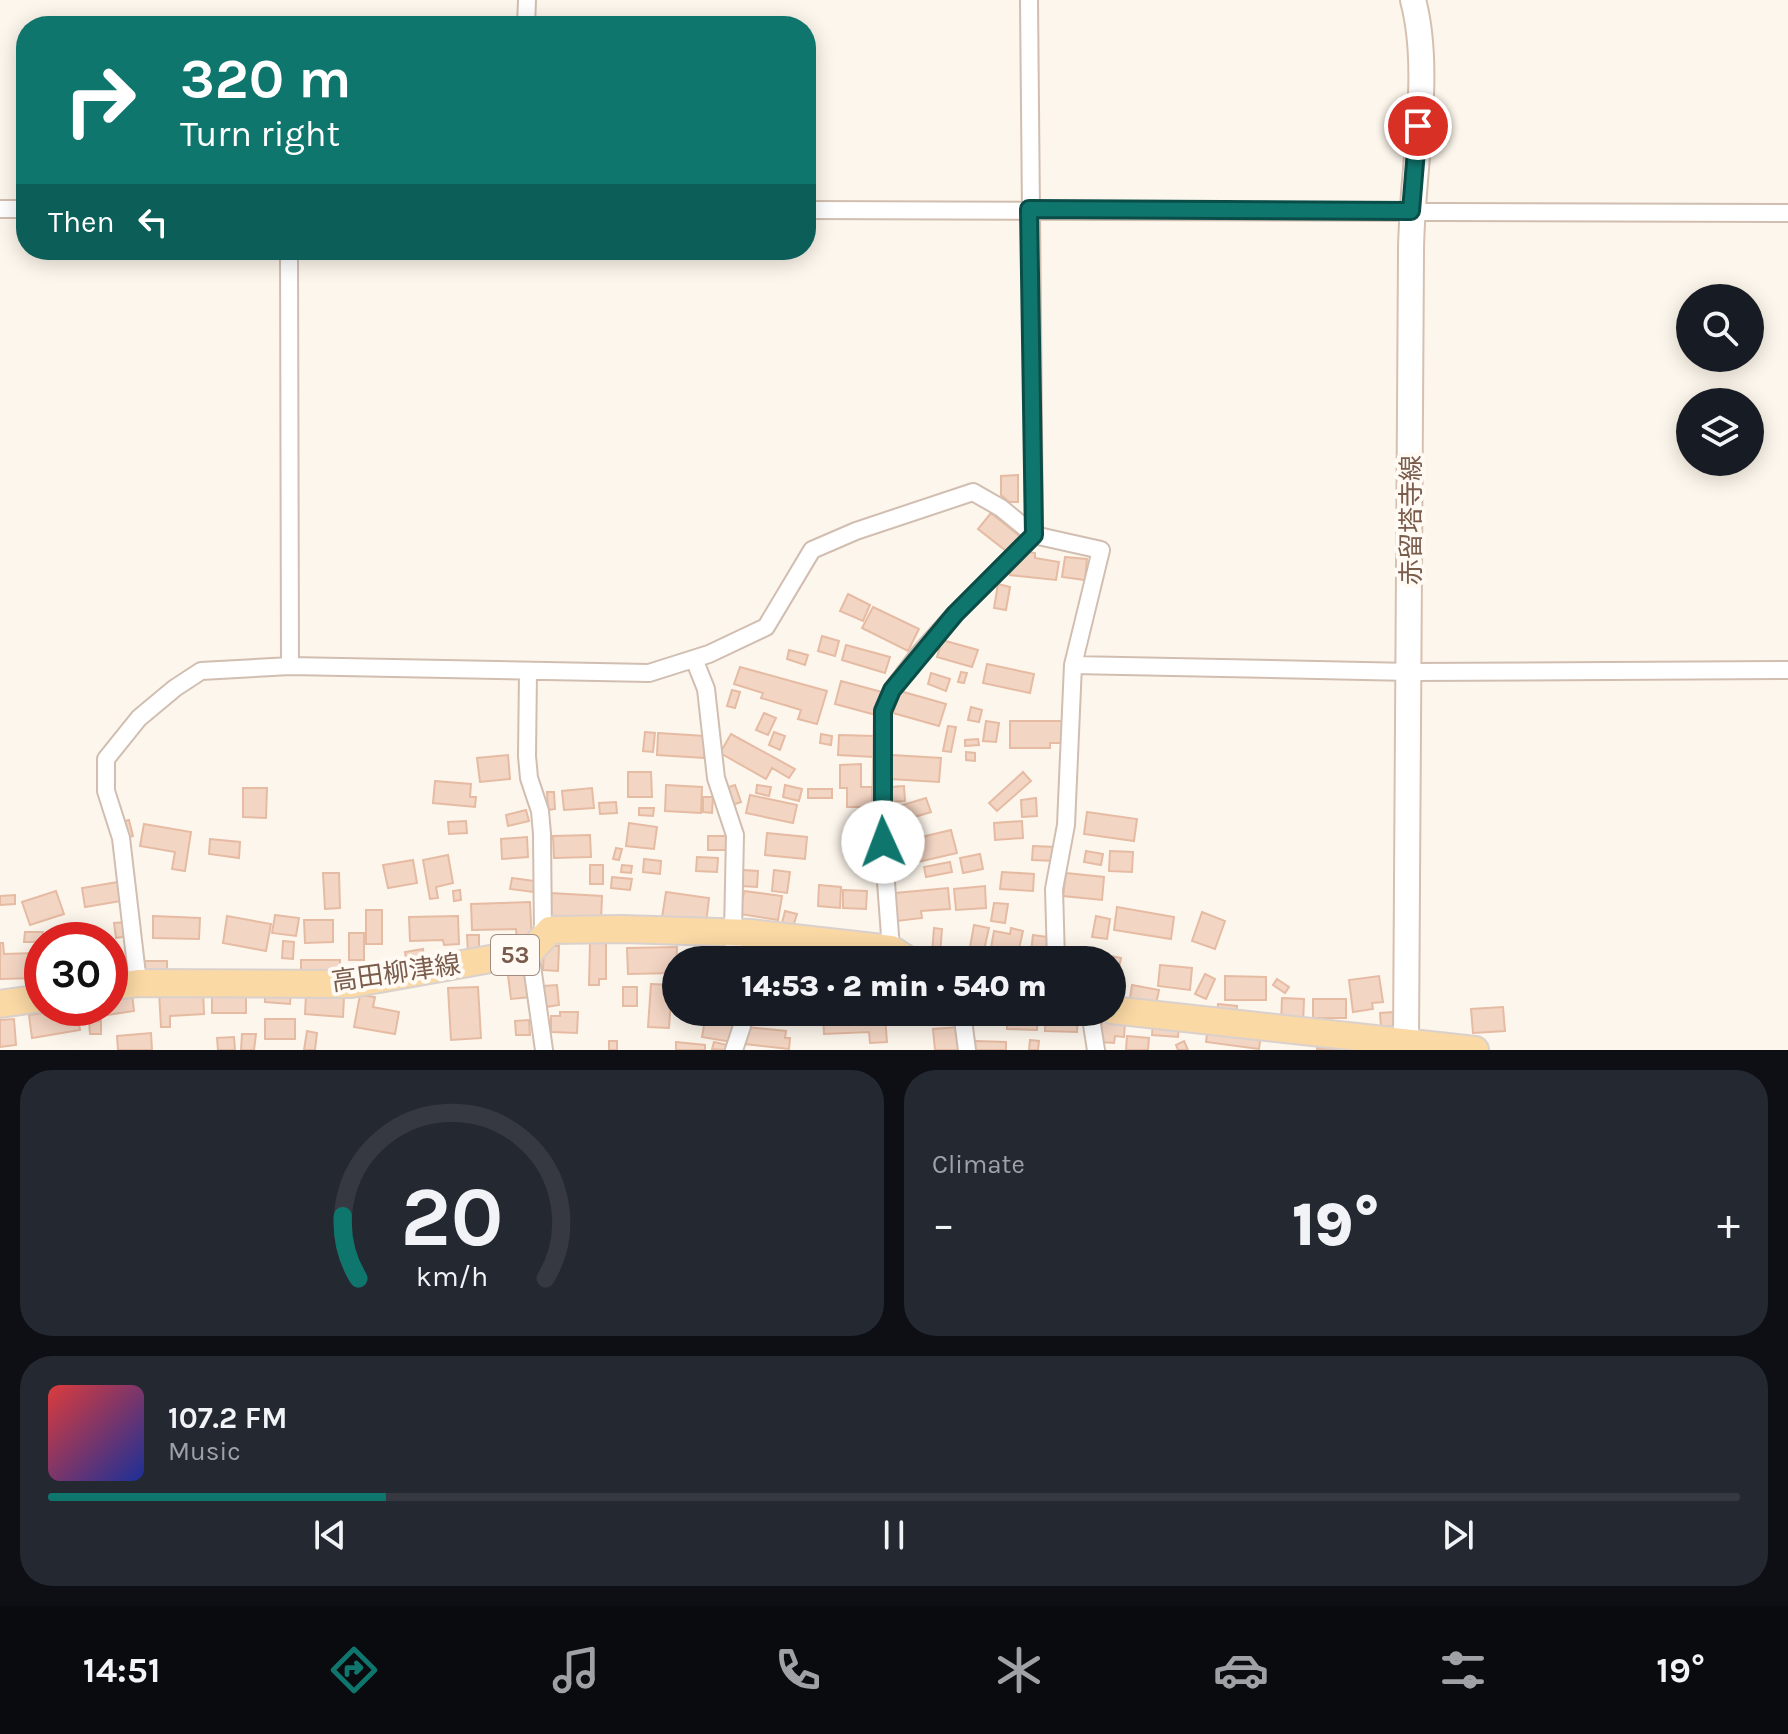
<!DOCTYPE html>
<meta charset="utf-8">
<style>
:root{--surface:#171b24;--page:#242831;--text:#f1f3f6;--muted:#9ea1a6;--line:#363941;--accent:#0f766e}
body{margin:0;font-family:Karla,"Noto Sans JP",sans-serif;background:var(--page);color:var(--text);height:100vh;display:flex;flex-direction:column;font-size:30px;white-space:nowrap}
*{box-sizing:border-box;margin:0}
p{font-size:26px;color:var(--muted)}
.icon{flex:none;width:44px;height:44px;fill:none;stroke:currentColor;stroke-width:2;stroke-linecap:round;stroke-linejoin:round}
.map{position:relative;height:1050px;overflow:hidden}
.drawer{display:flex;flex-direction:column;gap:20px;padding:20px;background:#0d0f14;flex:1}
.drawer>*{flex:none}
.top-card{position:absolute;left:16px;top:16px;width:800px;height:244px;border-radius:32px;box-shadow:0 4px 20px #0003;background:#0f766e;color:#fff;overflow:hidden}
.buttons{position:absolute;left:1676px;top:284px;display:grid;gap:16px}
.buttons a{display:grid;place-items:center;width:88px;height:88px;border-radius:50%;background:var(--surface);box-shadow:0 4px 20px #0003;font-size:40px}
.speed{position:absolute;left:24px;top:922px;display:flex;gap:16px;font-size:40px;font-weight:700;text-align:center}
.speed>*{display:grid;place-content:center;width:104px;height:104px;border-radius:50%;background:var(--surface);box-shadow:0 4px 20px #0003;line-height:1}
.speed .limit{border:12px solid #d22;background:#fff;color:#111}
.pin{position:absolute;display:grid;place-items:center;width:68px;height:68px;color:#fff;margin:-34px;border:4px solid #fff;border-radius:50%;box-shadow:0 2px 8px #0007}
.me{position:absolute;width:88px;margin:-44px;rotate:358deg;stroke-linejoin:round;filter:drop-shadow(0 0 6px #0008)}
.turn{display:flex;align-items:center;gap:28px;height:168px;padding:0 32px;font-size:36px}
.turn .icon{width:104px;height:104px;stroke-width:2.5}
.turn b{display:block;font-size:56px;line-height:68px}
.then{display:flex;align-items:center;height:76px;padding:0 32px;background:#0003;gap:16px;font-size:30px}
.big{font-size:60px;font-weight:800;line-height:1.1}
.drawer .tile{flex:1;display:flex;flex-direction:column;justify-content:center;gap:12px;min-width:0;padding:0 28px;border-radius:32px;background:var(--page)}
.drawer .dial{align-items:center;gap:0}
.dial svg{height:208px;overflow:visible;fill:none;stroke:var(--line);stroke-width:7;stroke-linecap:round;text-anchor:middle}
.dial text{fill:var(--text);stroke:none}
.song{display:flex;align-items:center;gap:24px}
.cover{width:96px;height:96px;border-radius:12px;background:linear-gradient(135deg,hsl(0 70% 55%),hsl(230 70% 35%))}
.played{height:8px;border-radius:4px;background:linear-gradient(90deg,var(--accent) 20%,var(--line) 20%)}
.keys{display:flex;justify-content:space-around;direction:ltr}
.heat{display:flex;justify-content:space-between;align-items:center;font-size:44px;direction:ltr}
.drawer .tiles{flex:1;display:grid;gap:20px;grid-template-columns:1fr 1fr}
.tile:last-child{grid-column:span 2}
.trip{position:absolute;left:662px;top:946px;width:464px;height:80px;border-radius:40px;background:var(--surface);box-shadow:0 4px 20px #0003;font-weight:800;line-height:80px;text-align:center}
.menu{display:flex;height:128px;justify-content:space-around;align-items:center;background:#090b0e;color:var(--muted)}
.menu .icon{width:56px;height:56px}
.menu .current{color:var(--accent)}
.menu b{font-size:36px;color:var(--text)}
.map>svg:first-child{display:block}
.building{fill:#f3d5c3;stroke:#e6bba3;stroke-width:2}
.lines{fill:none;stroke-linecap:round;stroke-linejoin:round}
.minor-casing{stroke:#d1beb0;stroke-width:20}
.secondary-casing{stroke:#d6c0b0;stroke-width:28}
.primary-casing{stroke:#dad1cd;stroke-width:30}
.minor{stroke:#fff;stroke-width:16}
.secondary{stroke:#fff;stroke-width:24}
.primary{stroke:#fbd9a5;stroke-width:26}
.route-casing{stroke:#0a4d48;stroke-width:20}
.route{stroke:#0f766e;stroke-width:14}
.labels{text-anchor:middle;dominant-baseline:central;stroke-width:8;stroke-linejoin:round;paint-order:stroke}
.shield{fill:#fffaf3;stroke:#a28b7f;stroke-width:2}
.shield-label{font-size:24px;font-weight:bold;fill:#7a5c4d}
.street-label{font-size:26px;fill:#7a5c4d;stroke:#fffaf3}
</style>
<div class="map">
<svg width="1788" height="1050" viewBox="0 0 1788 1050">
<rect width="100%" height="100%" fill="#fdf6ec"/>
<path class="building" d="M1018 475V502H1009L1001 495V476Z
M991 513 1022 538 1010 554 978 529Z
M1024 551 1035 553V558L1059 562 1056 580 1010 575 1012 563 1017 564 1019 555Z
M1065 557 1087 559 1085 580 1062 577Z
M998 584 1010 587 1006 610 994 608Z
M848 594 870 605 863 621 840 611Z
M873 607 919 629 908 651 862 628Z
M822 636 839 641 835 656 818 651Z
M942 640 978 650 972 667 937 657Z
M846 645 890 657 885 673 842 660Z
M789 650 808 655 805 665 787 659Z
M987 664 1034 674 1030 693 983 683Z
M740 667 827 691 817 724 798 719 801 710 761 698 763 693 734 684Z
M961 672 967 673 964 683 958 682Z
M931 673 950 679 946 691 928 684Z
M841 681 882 692 876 715 835 704Z
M732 690 740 692 735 708 727 706Z
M900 691 946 704 939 726 893 713Z
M971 707 982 710 979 722 968 720Z
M764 713 776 718 768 735 756 730Z
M986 721 999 723 996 742 983 741Z
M1010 721H1062V743H1050V748H1010Z
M948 726 956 727 951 752 943 751Z
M645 732 655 733 653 752 643 751Z
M774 732 785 736 780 750 769 745Z
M658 733 705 736 704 758 657 755Z
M731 734 795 769 789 778 772 768 766 779 720 753Z
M821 734 832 736 831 745 820 743Z
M839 735 875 736 874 757 838 755Z
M978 739 979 745 965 746V740Z
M966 752 975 753V761L966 760Z
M508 755 510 779 480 782 477 758Z
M892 755 941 758 939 782 890 779Z
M861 764V787H872L873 807H847V788H840V765Z
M628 772H651L652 797H628Z
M1023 772 1031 781 997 811 989 803Z
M435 781 471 784 470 797H476L475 807 433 803Z
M666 785 702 787 701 813 665 811Z
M735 785 741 802 732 805 726 788Z
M757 785 771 787 769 796 756 793Z
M785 785 802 789 799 801 783 797Z
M904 786 905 801 892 802 891 787Z
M243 788H267L266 818 243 817Z
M592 788 594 808 564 810 562 791Z
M808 789H832V798H808Z
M547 792H554L555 809 548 810Z
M750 795 797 805 793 823 746 813Z
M703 797H713L712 813 703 812Z
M926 798 931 812 898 822 893 808Z
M1036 798 1037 816 1022 817 1021 800Z
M616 802 617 813 600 814 599 803Z
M639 808H654L653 816 639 815Z
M526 810 529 821 508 826 506 815Z
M1087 812 1137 819 1134 841 1084 834Z
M129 820 133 836 125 838 121 822Z
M466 821 467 833 449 834 448 822Z
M1022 821 1023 838 995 840 994 823Z
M629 823 657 827 654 849 626 846Z
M144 824 191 832 185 871 172 869 175 852 140 846Z
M951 830 957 853 918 862 913 839Z
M767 833 807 837 805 859 765 855Z
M590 835 591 857 554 858 553 836Z
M708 836H726V850H708Z
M527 837 528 857 502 859 501 839Z
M210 839 240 842 239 858 209 854Z
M1033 846 1056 847V861L1032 860Z
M616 848 622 849 619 860 613 859Z
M882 850 884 879H870L868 851Z
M1086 851 1103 854 1101 865 1084 862Z
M1110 851 1133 852 1132 872 1109 871Z
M980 854 983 869 963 873 960 858Z
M448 855 453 883 436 887 438 898 430 899 423 860Z
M697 857 718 858 717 872 696 871Z
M644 859 661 861 660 874 643 872Z
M413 860 417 883 388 888 383 865Z
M950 862 952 872 926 877 924 867Z
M590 865H603V884H590Z
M622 865 632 866 631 873 621 872Z
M743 870 758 871 757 887 741 886Z
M774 870 790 872 787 893 772 891Z
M1002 872 1034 874 1033 891 1000 889Z
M323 873H339L340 908 325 909Z
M1066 873 1104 877 1102 900 1063 896Z
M612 877 632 879 630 890 611 888Z
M512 878 535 881 533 892 510 889Z
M118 882 121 901 85 907 82 888Z
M819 885 841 887 840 908 818 906Z
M985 886 986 908 956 910 954 889Z
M948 888 950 909 921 911 922 918 897 921 895 893Z
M460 890 461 900 454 901 453 891Z
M843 890 867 891 866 909 843 908Z
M56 891 64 914 30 925 22 902Z
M744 891 782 896 778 920 740 914Z
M666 892 709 898 706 923 679 917 677 927 661 924Z
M550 893 602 896 601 921 548 923Z
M15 895V904L0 905V896Z
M530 902 532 945H517L516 929 472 930 471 904Z
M994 903 1008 904 1005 923 991 921Z
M1117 907 1174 917 1171 939 1114 930Z
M366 910H382V944H366Z
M785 911 797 914 792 930 781 927Z
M1202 912 1225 921 1215 949 1192 941Z
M275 915 299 918 296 936 272 933Z
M153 916 200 918 199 939 153 938Z
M227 916 271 924 266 951 223 943Z
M458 916 459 944 444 945 443 940 410 941 409 917Z
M1096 916 1110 919 1107 939 1092 937Z
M304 920H333V942L305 943Z
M126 922 128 936 116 938 114 923Z
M974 925 989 928 984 950 970 947Z
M90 926 92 940H64L63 929Z
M934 928 942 929 940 955 932 954Z
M1011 928 1023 931 1018 953 991 948 994 931 1010 934Z
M25 932H43L42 942H24Z
M349 933H364V960H349Z
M467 935H479V953H468Z
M1033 935 1048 937 1046 954 1031 952Z
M744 937 786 945 785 960 742 958Z
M283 941 294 942 293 959 282 958Z
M0 943H3L4 954 35 953 36 978 0 979Z
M590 943H606V979H599V985H589Z
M544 946H559L558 971 543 970Z
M677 947 676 973 628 974 627 948Z
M1072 948 1121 958 1117 977 1112 976V960H1069Z
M423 949 425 967 408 970 405 952Z
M839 953 875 960H838Z
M951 955 978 960H950Z
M301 960H340V980L301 979Z
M142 961H167V977H142Z
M1160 965 1192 968 1190 990 1158 986Z
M529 973 531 997 511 999 508 975Z
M1205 974 1215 979 1206 999 1195 994Z
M1225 976 1266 977V1000H1225Z
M1379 976 1383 1002 1372 1003 1373 1009 1353 1012 1349 980Z
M1277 979 1289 987 1285 993 1273 985Z
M1112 980 1125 983 1121 1005 1112 1003Z
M651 984 672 985 669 1028 648 1027Z
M557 985 559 1005 546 1007 543 986Z
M1132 985 1159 990 1155 1009 1129 1004Z
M478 987 481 1038 451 1040 448 988Z
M623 987H637V1006H623Z
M265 988 291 989 290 1004 265 1002Z
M203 989 204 1014 170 1016V1027H161L159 991Z
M212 991H246V1013H212Z
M132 994 134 1011 100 1016 99 1008H110V997Z
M306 994 344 997 343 1017 305 1014Z
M360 995 375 997 373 1007 399 1012 395 1034 354 1027Z
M1282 998 1304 999 1303 1025 1281 1024Z
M1313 999H1346V1018H1313Z
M1218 1004 1237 1006 1236 1015 1217 1013Z
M1503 1007 1505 1031 1473 1033 1471 1009Z
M76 1008 80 1030 32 1038 29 1015Z
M560 1012H578L577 1033 551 1032V1016H560Z
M823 1012H866V1018L885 1017 887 1042 870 1043 869 1032 824 1034Z
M969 1012H997V1025L968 1023Z
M1007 1012H1038L1037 1030 1007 1029Z
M1046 1012 1078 1014 1077 1032 1045 1031Z
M1394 1012 1396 1026 1381 1027 1380 1013Z
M706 1014 736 1019 732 1042 702 1037Z
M14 1019 16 1045 0 1047V1020Z
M265 1019H295V1039H265Z
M529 1020 530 1035H516L515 1021Z
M101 1021V1034H90L89 1022Z
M1102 1021 1125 1023 1124 1037 1115 1036 1114 1043 1100 1042Z
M1153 1022 1179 1024 1178 1037 1152 1035Z
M747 1027 786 1031 785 1038H790L789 1049 745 1044Z
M959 1027 961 1050H935L933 1029Z
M1208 1027 1261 1034 1259 1049 1206 1042Z
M307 1031 317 1033 315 1050H304Z
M151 1033 152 1050H118L117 1036Z
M242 1034H256L254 1050H241Z
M1127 1036 1149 1038 1148 1050H1126Z
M234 1037 235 1050H218L217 1038Z
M1030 1040 1039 1041 1038 1050H1029Z
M609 1041H617V1050H609Z
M975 1041 1006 1042V1050H974Z
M1184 1041 1188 1050H1178L1176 1045Z
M676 1042 705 1045V1050H676Z
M714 1042 727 1045 726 1050 712 1049Z
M1317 1048H1347V1050H1317Z"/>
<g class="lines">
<g class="minor-casing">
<path id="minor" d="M526 26 527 0
M0 209H26
M806 210 1788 213
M289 250 290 666
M694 659 706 689 716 778 735 835 733 932 735 960
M1073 665 1411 672 1788 670
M528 671 527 756 529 778 540 811 542 834 543 937
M891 949 881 815 883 711 892 690 919 654 955 614 1034 535 1029 0
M530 952 544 1050
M138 983 121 838 106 791V759L139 718 175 688 201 671 290 666 649 673 709 654 766 627 812 550 856 531 973 492 1001 508 1034 535 1101 550 1073 665 1066 825 1054 889 1056 960
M962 1012 967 1050
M1090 1012 1096 1050
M734 1050 742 1026 740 1012"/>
</g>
<g class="secondary-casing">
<path id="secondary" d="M1406 1041C1410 779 1411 516 1411 253 1411 175 1433 74 1413 0"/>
</g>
<g class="primary-casing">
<path id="primary" d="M110 987 138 983 351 984 530 952 550 930 622 929 751 933 891 949 908 960
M0 1004 42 998
M1112 1010 1475 1050"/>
</g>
<use href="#minor" class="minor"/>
<use href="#secondary" class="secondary"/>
<use href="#primary" class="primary"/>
</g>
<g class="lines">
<g class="route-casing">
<path id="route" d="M883 842V711L892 690 955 614 1034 535 1029 209 1411 211 1418 126"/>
</g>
<use href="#route" class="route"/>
</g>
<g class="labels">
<rect class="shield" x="491" y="935" width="48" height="40" rx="6"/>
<g class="shield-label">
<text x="515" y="955">53</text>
</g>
<g class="street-label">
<text transform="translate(1411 520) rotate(-90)">赤留塔寺線</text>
<text transform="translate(396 973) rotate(-8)">高田柳津線</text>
</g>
</g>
</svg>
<div class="buttons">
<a><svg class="icon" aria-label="search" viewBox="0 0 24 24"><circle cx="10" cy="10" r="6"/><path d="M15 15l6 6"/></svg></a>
<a><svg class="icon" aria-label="layers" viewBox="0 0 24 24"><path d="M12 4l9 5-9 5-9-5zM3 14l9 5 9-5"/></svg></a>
</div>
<div class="speed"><div class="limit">30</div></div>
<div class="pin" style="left:1418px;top:126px;background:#d93025"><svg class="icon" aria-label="arrive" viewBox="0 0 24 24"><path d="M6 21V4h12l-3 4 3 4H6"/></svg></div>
<svg class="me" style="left:883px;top:842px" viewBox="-20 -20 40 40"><circle r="19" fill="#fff"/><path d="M0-13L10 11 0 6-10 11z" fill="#0f766e"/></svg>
<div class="trip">14:53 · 2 min · 540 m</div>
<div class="top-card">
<div class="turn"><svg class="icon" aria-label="right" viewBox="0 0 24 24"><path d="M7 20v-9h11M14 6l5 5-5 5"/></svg><div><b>320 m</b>Turn right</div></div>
<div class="then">Then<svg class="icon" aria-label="left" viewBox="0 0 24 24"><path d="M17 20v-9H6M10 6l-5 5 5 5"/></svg></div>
</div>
</div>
<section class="drawer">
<div class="tiles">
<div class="tile dial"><svg viewBox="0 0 100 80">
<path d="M14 69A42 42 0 1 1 86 69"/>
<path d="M14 69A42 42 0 0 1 8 45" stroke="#0f766e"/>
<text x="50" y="56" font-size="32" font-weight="700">20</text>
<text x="50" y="72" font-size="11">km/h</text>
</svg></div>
<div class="tile"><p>Climate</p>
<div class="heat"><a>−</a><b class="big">19°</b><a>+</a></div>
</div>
<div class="tile">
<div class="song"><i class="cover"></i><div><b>107.2 FM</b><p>Music</p></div></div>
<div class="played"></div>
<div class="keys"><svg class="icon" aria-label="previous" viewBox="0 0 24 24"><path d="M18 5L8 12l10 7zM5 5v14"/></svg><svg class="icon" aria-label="pause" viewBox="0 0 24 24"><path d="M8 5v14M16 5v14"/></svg><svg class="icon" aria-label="next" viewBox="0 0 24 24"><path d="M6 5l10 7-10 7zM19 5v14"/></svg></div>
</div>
</div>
</section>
<nav class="menu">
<b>14:51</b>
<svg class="icon current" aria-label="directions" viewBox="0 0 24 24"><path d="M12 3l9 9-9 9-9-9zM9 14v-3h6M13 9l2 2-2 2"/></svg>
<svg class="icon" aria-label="music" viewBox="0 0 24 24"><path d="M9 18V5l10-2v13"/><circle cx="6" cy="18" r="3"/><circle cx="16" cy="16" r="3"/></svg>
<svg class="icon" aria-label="phone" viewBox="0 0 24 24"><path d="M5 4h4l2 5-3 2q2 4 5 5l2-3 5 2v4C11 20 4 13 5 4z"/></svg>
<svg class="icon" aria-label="climate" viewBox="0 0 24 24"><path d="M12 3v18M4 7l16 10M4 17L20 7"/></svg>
<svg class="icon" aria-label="car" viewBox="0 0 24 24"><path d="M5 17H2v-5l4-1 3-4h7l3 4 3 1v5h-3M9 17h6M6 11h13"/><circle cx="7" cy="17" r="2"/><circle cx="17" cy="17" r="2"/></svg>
<svg class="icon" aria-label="filters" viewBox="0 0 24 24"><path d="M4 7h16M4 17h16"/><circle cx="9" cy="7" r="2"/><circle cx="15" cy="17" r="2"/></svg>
<b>19°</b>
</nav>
